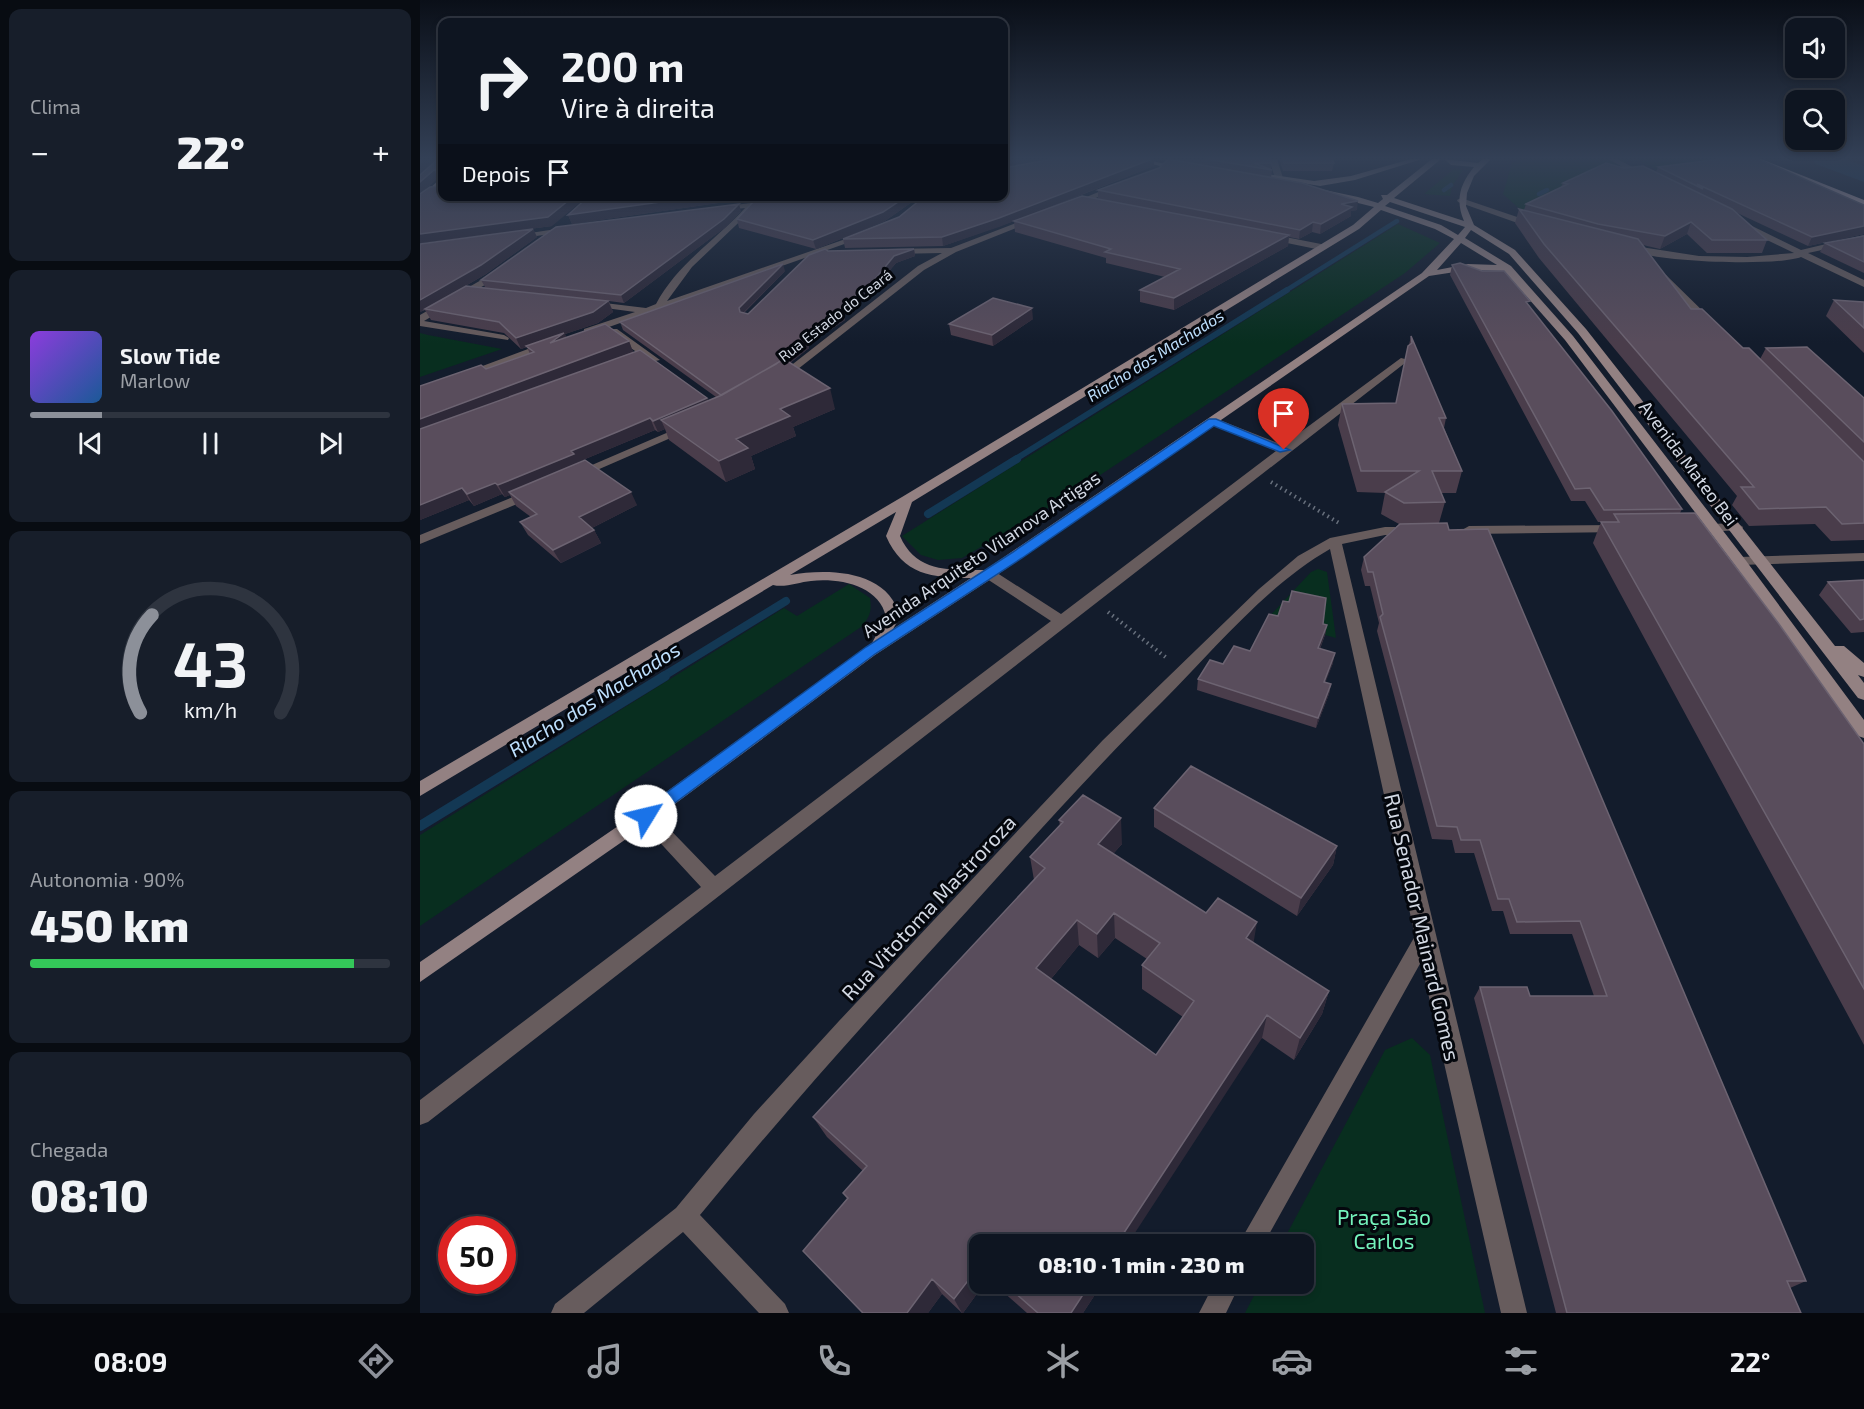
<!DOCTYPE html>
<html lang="pt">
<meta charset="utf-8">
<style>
:root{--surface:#0e1521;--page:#171e2a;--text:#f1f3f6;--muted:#9b9fa5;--line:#2e343f;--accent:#8c9099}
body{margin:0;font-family:"Exo 2",sans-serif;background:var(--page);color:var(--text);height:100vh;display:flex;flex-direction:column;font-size:22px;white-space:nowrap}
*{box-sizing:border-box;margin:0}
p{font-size:20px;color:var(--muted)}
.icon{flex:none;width:33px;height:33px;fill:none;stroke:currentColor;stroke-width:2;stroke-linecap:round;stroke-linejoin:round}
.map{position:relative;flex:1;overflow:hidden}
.side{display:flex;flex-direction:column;gap:9px;padding:9px;background:#080c12;width:420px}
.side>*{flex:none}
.top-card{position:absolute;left:18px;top:18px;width:570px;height:183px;border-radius:12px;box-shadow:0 3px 9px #0003,0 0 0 2px var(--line);background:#0e1521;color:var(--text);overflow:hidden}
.buttons{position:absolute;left:1365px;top:18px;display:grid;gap:12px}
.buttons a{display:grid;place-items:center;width:60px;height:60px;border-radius:12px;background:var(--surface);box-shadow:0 3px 9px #0003,0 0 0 2px var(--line);font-size:30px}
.speed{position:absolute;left:18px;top:1216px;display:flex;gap:12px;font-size:30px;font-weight:700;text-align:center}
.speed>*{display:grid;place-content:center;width:78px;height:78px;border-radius:50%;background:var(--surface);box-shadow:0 3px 9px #0003,0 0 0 2px var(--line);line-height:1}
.speed .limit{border:9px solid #d22;background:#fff;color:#111}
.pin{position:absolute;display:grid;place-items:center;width:51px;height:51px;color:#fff;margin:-62px -26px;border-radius:50% 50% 50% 0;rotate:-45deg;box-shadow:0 0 6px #0007}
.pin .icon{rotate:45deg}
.me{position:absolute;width:66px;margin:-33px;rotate:54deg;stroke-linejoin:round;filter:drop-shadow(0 0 4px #0008)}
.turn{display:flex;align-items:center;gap:21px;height:126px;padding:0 24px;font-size:27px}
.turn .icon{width:78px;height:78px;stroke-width:2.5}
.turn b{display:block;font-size:42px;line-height:51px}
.then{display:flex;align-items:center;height:57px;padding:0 24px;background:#0003;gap:12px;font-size:22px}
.big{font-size:45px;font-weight:800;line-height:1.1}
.side .tile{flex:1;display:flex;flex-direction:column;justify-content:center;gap:9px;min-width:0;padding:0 21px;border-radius:12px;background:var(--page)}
.side .dial{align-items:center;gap:0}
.dial svg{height:156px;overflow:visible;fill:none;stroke:var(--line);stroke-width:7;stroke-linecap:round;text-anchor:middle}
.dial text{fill:var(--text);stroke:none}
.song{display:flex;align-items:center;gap:18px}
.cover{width:72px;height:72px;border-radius:9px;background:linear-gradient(135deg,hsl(270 70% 55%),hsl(210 70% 35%))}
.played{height:6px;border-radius:3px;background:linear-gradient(90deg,var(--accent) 20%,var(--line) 20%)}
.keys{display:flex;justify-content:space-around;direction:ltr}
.heat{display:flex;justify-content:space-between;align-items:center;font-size:33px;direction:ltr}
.charge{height:9px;border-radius:4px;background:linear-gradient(90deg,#34c759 90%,var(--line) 0)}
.trip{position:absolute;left:549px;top:1234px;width:345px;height:60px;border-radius:12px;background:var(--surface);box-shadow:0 3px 9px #0003,0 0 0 2px var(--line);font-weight:800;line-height:60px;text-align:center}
.tab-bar{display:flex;height:96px;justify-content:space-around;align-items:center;background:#06080d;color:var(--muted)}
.tab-bar .icon{width:42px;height:42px}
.tab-bar .selected{color:var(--accent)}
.tab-bar b{font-size:27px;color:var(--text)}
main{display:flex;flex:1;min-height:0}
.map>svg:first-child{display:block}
.green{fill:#082e1f}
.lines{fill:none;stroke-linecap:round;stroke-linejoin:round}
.stream-far3{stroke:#133854;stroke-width:4.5}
.stream-far2{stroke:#133854;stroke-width:6}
.stream-far1{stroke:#133854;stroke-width:8}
.stream{stroke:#133854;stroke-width:10}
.river{fill:#133854;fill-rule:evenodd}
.path{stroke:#68707d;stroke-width:4;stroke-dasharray:1.5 4;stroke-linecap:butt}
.street{fill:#675c5d;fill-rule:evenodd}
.secondary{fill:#938182;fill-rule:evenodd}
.highway{fill:#d3b6b8;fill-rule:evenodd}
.wall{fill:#4a3d4b;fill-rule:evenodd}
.shaded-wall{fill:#2e2938}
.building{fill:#594d5c;stroke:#6c6371;stroke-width:1.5;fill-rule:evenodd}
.route{fill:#1a73e8;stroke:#114b97;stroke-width:1.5}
.labels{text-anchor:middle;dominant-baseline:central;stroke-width:6;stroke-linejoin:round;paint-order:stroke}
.far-street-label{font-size:15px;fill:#d2d8e3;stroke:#04070d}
.far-water-label{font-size:16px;font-style:italic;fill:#bee0fe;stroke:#04070d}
.street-label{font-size:18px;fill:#d2d8e3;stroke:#04070d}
.water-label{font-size:20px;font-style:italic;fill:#bee0fe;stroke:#04070d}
.near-street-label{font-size:21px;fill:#d2d8e3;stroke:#04070d}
.near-park-label{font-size:21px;fill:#75f4bd;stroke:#04070d}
</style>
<main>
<section class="side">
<div class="tile"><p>Clima</p>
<div class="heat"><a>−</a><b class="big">22°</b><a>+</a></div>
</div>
<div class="tile">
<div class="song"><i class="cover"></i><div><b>Slow Tide</b><p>Marlow</p></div></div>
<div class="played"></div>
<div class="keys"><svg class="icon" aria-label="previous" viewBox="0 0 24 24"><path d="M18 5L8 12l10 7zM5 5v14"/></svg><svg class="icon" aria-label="pause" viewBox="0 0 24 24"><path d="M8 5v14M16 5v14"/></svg><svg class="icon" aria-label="next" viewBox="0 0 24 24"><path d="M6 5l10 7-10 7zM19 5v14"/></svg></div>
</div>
<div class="tile dial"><svg viewBox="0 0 100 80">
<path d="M14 69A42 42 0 1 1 86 69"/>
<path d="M14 69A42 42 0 0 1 20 19" stroke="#8c9099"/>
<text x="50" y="56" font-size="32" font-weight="700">43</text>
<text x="50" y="72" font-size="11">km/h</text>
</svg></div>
<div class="tile"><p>Autonomia · 90%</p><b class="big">450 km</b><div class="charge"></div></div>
<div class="tile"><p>Chegada</p><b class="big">08:10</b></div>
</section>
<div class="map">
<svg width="1444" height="1313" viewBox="0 0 1444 1313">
<rect width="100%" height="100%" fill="#131c2c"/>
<path class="green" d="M1102 159H1213L1103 212 1083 194 1092 163Z
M1216 159H1316L1245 174Z
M1034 169 1043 170 1032 186 1030 196 1004 194Z
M978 224 1020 243 985 273 647 497 542 558 518 560 501 555 482 536Z
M0 333 8 335 82 349 0 377Z
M898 569 907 572 916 638 847 619 891 572Z
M429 584 450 598C452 611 450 617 441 627L0 926V835L364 608 377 616Z
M992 1038 1010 1055 1065 1313H825L840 1284H884V1245H861L965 1050Z"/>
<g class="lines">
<path class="stream-far3" d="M1024 190 1031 185
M1119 194 1127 190
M865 291 977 221"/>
<path class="stream-far2" d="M594 460 867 290"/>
<path class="stream-far1" d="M508 514 597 459
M242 677 366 601"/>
<path class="stream" d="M0 826 245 676"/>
<path class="river" d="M1392 159H1425L1444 166V182L1396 164Z"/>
<path class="path" d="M851 482 919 523
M688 612 748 659"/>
<path class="street" d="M849 159H857L863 178 860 185 853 183 855 178Z
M1188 159H1197L1230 176 1223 178Z
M693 186 700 188 654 207 647 205Z
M1041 198 1118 224 1119 226 1112 228 1038 202 1037 200Z
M348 201 352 203 351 205 335 207 272 267 247 301 440 234 447 236 172 333H164V329L215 312 171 306 168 305V301L226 308 236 304C257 264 295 241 325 208L300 211H297V207Z
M609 218 616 220 536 252 504 270 364 380 355 378 498 266 522 253 473 254 470 253V249L531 248Z
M1320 223H1326L1381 250 1444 235V241L1388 253 1444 280V287L1381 257C1355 267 1225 262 1204 248L1208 245 1279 256 1327 257 1374 253 1320 227Z
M149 227H152V231L95 239 91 236Z
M850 234 901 244 905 247 901 250 847 239 846 237Z
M77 271 85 273 4 321 84 335 89 338 88 340 0 326V315Z
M1240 275H1246L1293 321V325H1287L1240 279Z
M189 329H197L240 360 231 362 189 333Z
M124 343 133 345 50 376 41 374Z
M981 358 985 359V363L8 1122 0 1125V1100L281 887 220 821 217 816 220 811 226 809 232 811 295 876 631 621 564 577 562 574 564 571H574L641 614 856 451 789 423V419H797L863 445Z
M265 425 271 428 269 430 161 477 157 478 151 474Z
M110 490 116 494 114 497 0 544V535Z
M1317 523 1323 527 1322 530 1265 533 1258 529 1265 525Z
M1199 525 1204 526 1206 529 1204 532 1049 534 1042 530 1049 526Z
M965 527H992L999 531 992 535H965L922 544 1107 1313H1081L1001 962 843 1245H818L995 936 910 549C847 585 794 650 743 701 675 768 612 839 548 910 456 1010 366 1110 280 1215L365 1304 369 1313H339L263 1232 164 1313H131L135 1304 256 1208 334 1114 419 1021 683 740 839 589 878 556 910 538Z
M1444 553V561L1319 565 1312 561 1319 557Z
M794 1284H820L806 1313H779Z"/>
<path class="secondary" d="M710 159H724L766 169 762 171Z
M991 159H1002L935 180 900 186 828 174 832 172 894 181 931 176Z
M1012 159H1021L974 198 1044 221C1035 200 1040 184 1054 167L1031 165 1024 159 1058 163 1063 159H1071L1054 176 1047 193 1046 206 1054 225 1095 250 1166 329 1415 646H1424L1444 663V677L1438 675 1444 683V700L1438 698 1158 333 1089 254 1051 230 1045 238 1091 266 1153 336 1324 558 1444 720V738L1438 736 1314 564 1145 340 1084 271 1048 270 1009 276 574 577 455 655 232 821 0 982V962L220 811 452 643 466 617C459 585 419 578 391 581 379 582 365 588 353 585L0 796V781L482 497 933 225 954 207 886 190V186L938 197 958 203 963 199 961 195H967ZM970 202 1045 227 1038 235 1021 225 965 206ZM961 210 1015 229 1034 239 1002 273 565 570C530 570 496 573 480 536L492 502 939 229ZM1041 243 1077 265 1048 264 1017 270ZM476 512 466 536C483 575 512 578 551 578L473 629 480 617C469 570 409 568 370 575Z
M19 180H22V186L0 203V197Z"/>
<path class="highway" d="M1330 159H1341L1444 200V206Z"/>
</g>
<path class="wall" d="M0 159H16L2 173 18 159 132 226 0 243ZM18 178H20V186L1 193Z
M753 159H850L851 163V169L852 170 851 178 937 210 931 211V216L900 234 892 232 879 239 869 237 868 246 754 310 720 302V290L745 277 686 263V258L595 232 594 221 523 246 425 248 423 239 479 217 734 166 596 221 678 199V190L739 168 754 160Z
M859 159H912L914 163 912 171H863Z
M1238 167 1444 205V234L1388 246 1313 211 1347 240 1342 253H1287L1267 234 1240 249 1223 245 1271 309 1323 348 1340 359 1346 348 1444 398V540L1411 541 1395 524 1329 526 1312 505 1317 496 1119 258 1095 223 1099 209 1104 210 1106 204 1141 187 1143 183 1204 168 1236 172Z
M169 196H358L333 198 152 224 148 215Z
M499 197 465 221 396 249 319 228 317 219Z
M321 211 307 226 204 303 189 301 193 312 178 323 145 334 146 338 209 341 213 352 287 398 288 401 296 397 203 330 200 322 365 271 324 313 328 314 408 251 494 249 495 256 476 263 453 290 424 315 425 320 388 345 389 348 370 363 415 409 373 427 376 436 331 456 335 469 306 482 249 440 245 429 238 432 235 430 158 462 217 505 172 528 174 530 181 543 141 563 108 535 100 522 111 517 96 506 90 495 85 497 82 494 54 506 49 500 0 520 66 369 110 354 107 347 101 349 84 333 11 320 5 310 0 312 113 229 117 237 66 274 42 288 65 287 61 280Z
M1444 236V273L1400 252 1405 243Z
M1032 265 1109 305 1262 509 1260 513 1444 744V1045L1173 543 1181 522H1191H1178L1165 501H1151L1030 275Z
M1414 300 1444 302V353L1406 316Z
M613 319 573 346 531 335 529 324Z
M991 336 1026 418 1024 428 1042 471 1036 493H1021L1025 502 1019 523 1029 530 1386 1281 1370 1288 1381 1313H1136L1054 998 1060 987 1110 996H1174L1152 934H1090L1083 911H1072L1054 853H1035L1032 840 1012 839 957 631 959 623 950 586H945L941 570 944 557 979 524 961 514 965 493 937 492 918 425 922 404 976 403Z
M1444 580V632L1431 633 1399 595 1408 582Z
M858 616 907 625 905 635 900 649 913 663 905 682 911 684 909 694 896 728 777 690 778 679 803 664 830 651Z
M734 808 917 846 913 865 877 916 734 827Z
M639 820 702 844 693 854 909 991 902 1014 874 1060 842 1038 560 1245V1284H564L543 1313H542L522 1294 508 1313H442L398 1267 427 1199 423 1193 443 1171 407 1137 393 1117 614 880 610 857 640 826ZM695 938 727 959 722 965V989L763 1017 736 1055 631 979 659 945 678 958Z
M574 1284H682L663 1313H607Z"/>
<path class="shaded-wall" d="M5 159H16L0 176V164Z
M589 159H641L584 168V160Z
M732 159H734V166L579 227 523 246 522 237Z
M14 170 18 178 0 194V182Z
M68 196H96L94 199 71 203Z
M154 196H168L132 226 0 243V234Z
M283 196H332L333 198 152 224 148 215Z
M487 196H502L499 197 465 221 396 249 393 240Z
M938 201 937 210 931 211V216L900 234 901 224 921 204Z
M319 204 321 211 307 226 204 303 201 295Z
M893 222 892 232 879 239 880 230Z
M1271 222 1267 234 1240 249 1245 236Z
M1444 226V234L1388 246 1392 237Z
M113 229 117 237 66 274 0 312V300Z
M869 235 868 246 754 310V298Z
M494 249 495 256 476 263 453 290 424 315 425 320 388 345 389 348 350 378 304 403 416 312 474 256Z
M363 264 365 271 321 315 319 308Z
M188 301 193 312 178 323 145 334 149 344 130 343 141 335 101 349 96 338Z
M612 308 613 319 573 346 572 335Z
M209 341 213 352 0 433V419Z
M410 388 415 409 373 427 376 436 331 456 335 469 306 482 299 461 316 439 360 409Z
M287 398 291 409 241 420 245 429 238 432 233 421Z
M230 418 235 430 158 462 159 465 89 492 90 495 85 497 78 485 151 451Z
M75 483 82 494 54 506 47 494Z
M42 488 49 500 0 520V505Z
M211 492 217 505 166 531 159 517Z
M174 530 181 543 141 563 133 550Z
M907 625 905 635 896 658 898 648Z
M915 653 913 663 902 692 904 682Z
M911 684 909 694 896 728 898 718Z
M701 818 702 844 679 869 678 844Z
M917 846 913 865 877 916 881 898Z
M694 913 695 938 678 958 677 934Z
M657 920 659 945 620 992 616 968Z
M837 922 833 946 826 938Z
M909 991 902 1014 874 1060 880 1038Z
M847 1015 842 1038 707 1245H696Z
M560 1265V1284H564L543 1313H542L534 1299Z
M512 1279 522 1294 508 1313H487Z
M670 1284H682L663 1313H651Z"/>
<path class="building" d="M18 159H22V196H70L73 200 83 201 96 196H154L128 217 0 234V194L10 187 20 186V170H14L0 182V175Z
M633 159H732L579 218 522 237 423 239 479 217 505 196H584V168Z
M748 159 882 183 938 201 921 204 932 207 901 224 893 222 880 230 678 190 739 168Z
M786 159H850L851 163H834L852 170Z
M862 159H912L914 163H864Z
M1301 159H1338L1444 205V226L1392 237 1277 184 1283 189 1238 167Z
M1186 163 1204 168 1223 166 1312 209 1347 240H1292L1271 222 1245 236 1178 224 1106 204 1148 184 1143 183Z
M169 196H283L148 215Z
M360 196H487L463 212 393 240 317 219 334 201Z
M662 196 869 235 754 298 720 290 760 269 685 252 691 249 594 221Z
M319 204 304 219 201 295 61 280 136 227Z
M1099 209 1218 239 1271 309H1282L1323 348H1329L1444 462V523L1422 524 1406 507 1339 509 1321 487H1334L1124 244Z
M113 229 61 265 0 300V244Z
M1444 236V262L1405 243Z
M405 249 408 251 494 249 474 256 452 283 416 312H423L384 339 387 340 356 364 301 395 200 322 363 264 319 308 320 312 328 314 389 255Z
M1040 263 1062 271H1084L1110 301 1106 302 1192 411 1262 509 1184 510 1170 488 1155 489 1032 265Z
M46 286 188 301 173 312 96 338 79 322 5 309Z
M573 298 612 308 572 335 529 324Z
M1414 300 1444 302V328Z
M185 324 209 341 0 419V386L61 365 66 369 114 352 106 346 144 333 130 343Z
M991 336 1026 418H1019L1042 471H1012L1025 502 984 503 965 492 999 471H941L922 404 976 403 988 346 992 343Z
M1387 347 1444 398V442L1346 348Z
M220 350 287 398 233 421 230 418 197 432 151 451 154 454 78 485 75 483 47 494 42 488 0 505V429Z
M364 359 410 388 360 409 370 416 316 439 328 448 299 461 241 420 302 395Z
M165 460 211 492 159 517 174 530 133 550 100 522 117 514 89 492Z
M1275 513 1359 624 1444 744V989L1181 522H1199L1194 514Z
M1027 523 1029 530 1068 529 1386 1281H1367L1381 1313H1147L1060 987H1107L1110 996H1187L1160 921 1097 922 1089 899H1078L1060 840H1041L1037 827 1017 826 960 617 963 614 953 572H948L944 557 980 524Z
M1444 580V619L1440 620 1408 582Z
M872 591 906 598 903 624 907 625 898 648 915 653 904 682 911 684 898 718 778 679 790 660 803 664 814 646 830 651 849 614 858 616 863 601 869 602Z
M771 766 917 846 881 898 734 808Z
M663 795 701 818 678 844 786 913 798 898 837 922 826 938 909 991 880 1038 847 1015 696 1245H560V1265L534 1299 512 1279 487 1313H443L383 1251 428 1198 423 1193 447 1166 393 1117 625 868 610 857 643 822 639 820ZM694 913 740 943 722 965 774 1001 736 1055 616 968 657 920 677 934Z
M585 1284H670L651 1313H618Z"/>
<linearGradient id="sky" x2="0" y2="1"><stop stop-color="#0a0f18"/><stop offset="0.46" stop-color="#334056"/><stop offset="1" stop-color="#334056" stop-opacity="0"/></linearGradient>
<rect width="1444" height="343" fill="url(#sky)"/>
<path class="route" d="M789 419H796L870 450 860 452 794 426 602 558 455 654 232 820H221L218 816 221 811 446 647 593 552Z"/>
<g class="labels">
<g class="far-street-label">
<text transform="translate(415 315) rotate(-38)">Rua Estado do Ceará</text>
</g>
<g class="far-water-label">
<text transform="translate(735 355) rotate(-32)">Riacho dos Machados</text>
</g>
<g class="street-label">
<text transform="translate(1269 463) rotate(53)">Avenida Mateo Bei</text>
<text transform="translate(561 554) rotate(-34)">Avenida Arquiteto Vilanova Artigas</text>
</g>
<g class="water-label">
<text transform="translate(174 699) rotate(-32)">Riacho dos Machados</text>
</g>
<g class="near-street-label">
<text transform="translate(508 907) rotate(-47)">Rua Vitotoma Mastroroza</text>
<text transform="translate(1003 927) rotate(77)">Rua Senador Mainard Gomes</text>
</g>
<g class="near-park-label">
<text x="964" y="1216">Praça São<tspan x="964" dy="24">Carlos</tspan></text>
</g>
</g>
</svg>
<div class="buttons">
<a><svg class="icon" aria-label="sound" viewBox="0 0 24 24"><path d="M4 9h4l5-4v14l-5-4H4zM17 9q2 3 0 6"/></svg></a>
<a><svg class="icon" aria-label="search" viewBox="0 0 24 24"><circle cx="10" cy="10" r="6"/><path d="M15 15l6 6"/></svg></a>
</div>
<div class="speed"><div class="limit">50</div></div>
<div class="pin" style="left:864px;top:450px;background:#d93025"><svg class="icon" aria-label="arrive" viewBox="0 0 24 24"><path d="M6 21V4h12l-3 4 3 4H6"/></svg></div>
<svg class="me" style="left:226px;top:816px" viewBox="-20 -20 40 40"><circle r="19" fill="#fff"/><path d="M0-13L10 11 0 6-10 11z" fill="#1a73e8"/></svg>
<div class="trip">08:10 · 1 min · 230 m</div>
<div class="top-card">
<div class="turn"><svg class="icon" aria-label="right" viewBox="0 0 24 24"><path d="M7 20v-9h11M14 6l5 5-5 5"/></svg><div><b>200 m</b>Vire à direita</div></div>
<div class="then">Depois<svg class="icon" aria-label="arrive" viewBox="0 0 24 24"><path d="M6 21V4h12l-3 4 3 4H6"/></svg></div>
</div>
</div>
</main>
<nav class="tab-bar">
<b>08:09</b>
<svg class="icon selected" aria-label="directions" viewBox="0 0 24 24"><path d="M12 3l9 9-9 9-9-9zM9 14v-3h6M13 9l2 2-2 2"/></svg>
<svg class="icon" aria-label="music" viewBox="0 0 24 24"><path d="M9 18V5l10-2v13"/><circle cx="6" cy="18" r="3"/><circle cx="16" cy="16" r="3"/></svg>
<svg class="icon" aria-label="phone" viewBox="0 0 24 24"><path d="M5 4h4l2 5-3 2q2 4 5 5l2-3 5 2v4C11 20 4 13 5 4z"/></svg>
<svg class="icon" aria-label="climate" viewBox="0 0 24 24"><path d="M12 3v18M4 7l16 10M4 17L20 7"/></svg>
<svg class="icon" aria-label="car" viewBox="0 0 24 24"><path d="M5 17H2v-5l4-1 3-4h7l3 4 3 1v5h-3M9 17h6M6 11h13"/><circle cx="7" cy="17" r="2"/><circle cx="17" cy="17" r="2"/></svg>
<svg class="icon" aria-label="filters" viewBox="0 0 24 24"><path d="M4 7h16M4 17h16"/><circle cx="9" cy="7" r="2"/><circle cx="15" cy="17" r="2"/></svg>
<b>22°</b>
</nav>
